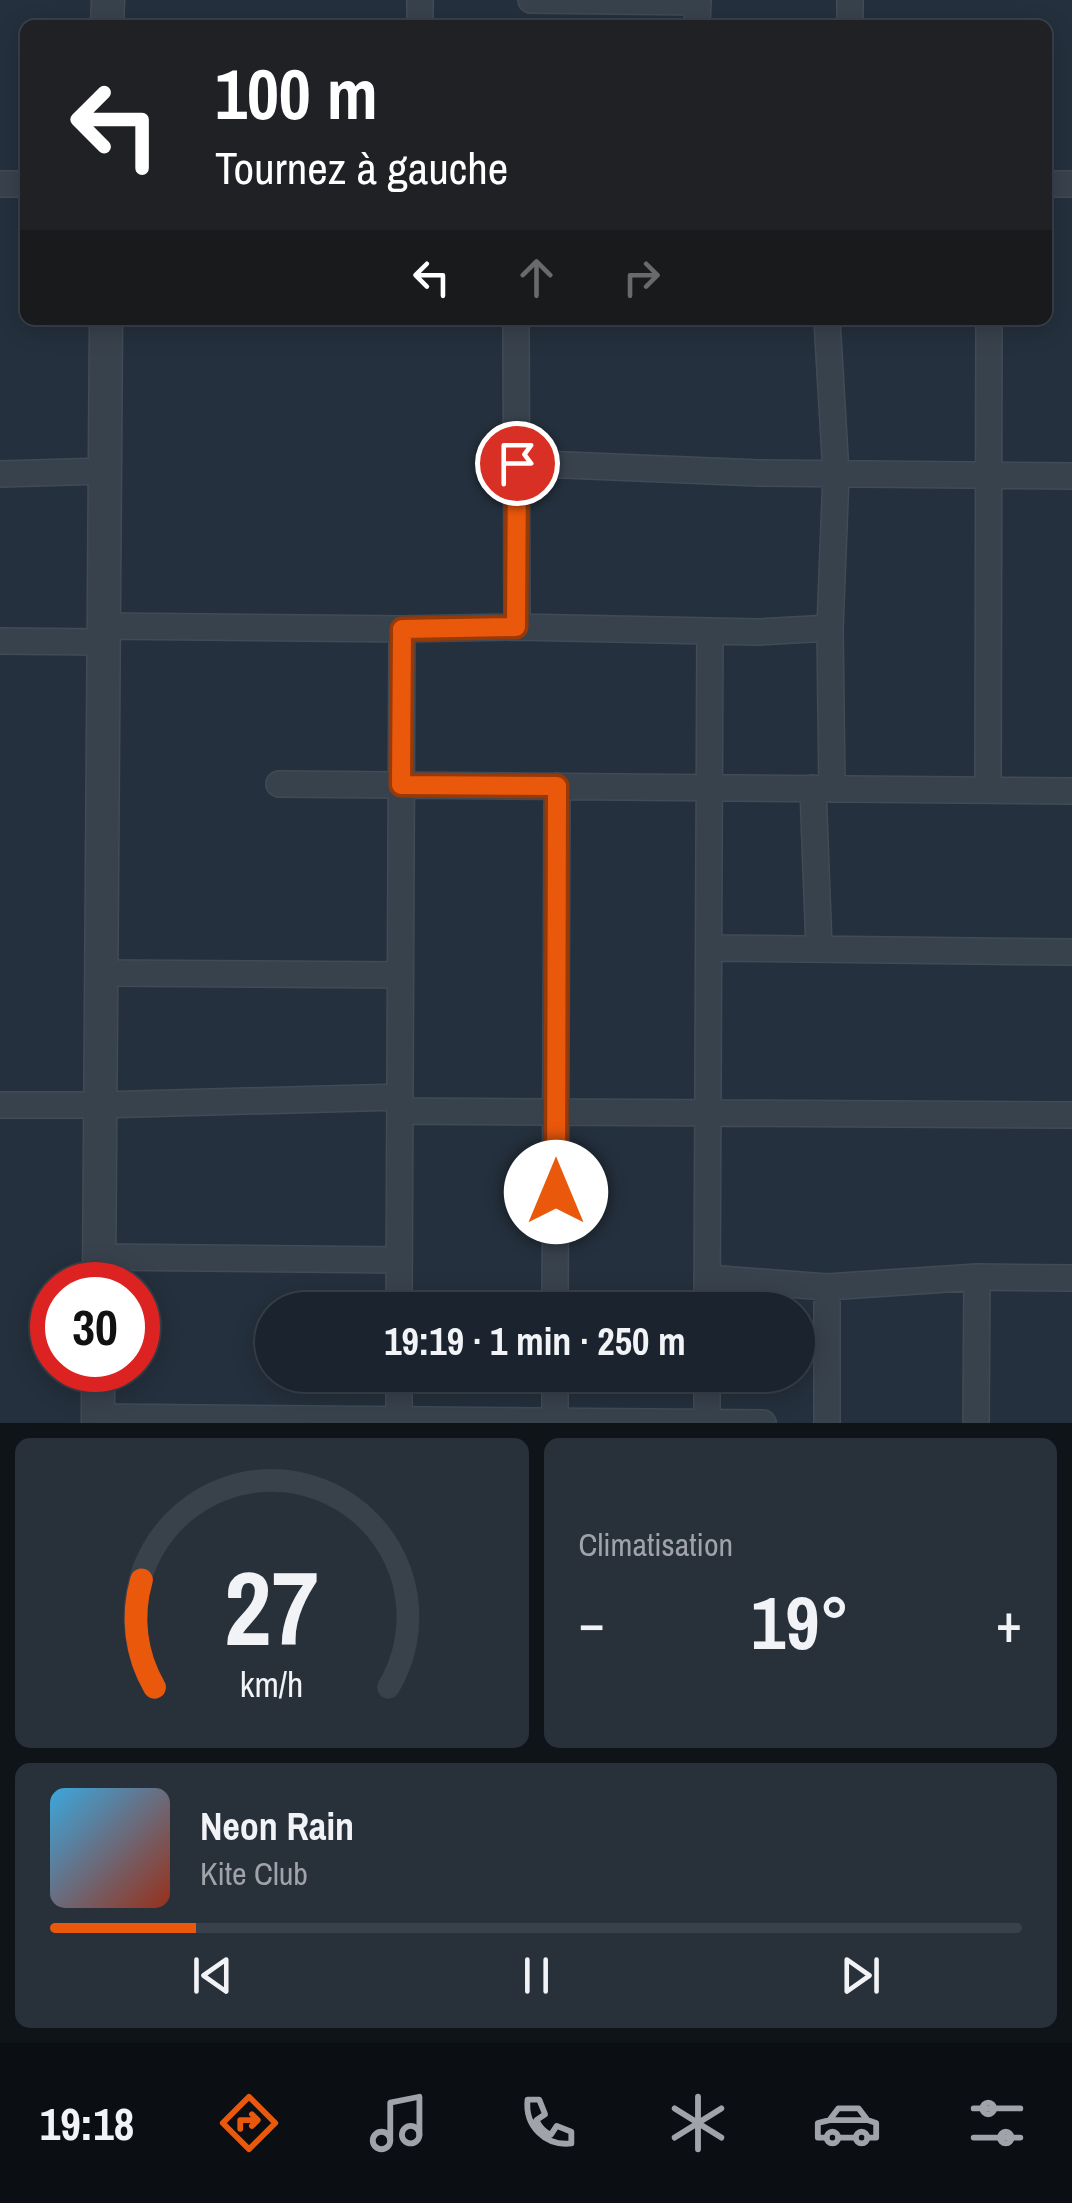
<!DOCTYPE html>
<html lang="fr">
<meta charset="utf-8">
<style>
:root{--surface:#1b242e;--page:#28303a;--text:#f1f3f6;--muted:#a0a4aa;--line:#39414a;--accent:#ea580c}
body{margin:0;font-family:"Archivo Narrow",sans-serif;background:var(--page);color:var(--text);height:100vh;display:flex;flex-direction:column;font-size:38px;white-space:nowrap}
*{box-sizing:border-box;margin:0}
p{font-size:32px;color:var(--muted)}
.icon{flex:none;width:55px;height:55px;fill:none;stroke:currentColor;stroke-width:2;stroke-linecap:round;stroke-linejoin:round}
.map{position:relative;height:1423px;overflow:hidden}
.details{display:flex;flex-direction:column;gap:15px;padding:15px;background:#0f1419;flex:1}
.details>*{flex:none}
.hud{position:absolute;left:20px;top:20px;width:1032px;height:305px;border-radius:15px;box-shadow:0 5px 25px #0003,0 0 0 2px var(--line);background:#202124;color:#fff;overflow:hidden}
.speed{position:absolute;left:30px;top:1262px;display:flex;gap:20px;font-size:50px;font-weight:700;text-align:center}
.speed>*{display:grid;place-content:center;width:130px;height:130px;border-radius:50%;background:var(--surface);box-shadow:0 5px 25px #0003,0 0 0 2px var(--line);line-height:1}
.speed .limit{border:15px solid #d22;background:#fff;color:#111}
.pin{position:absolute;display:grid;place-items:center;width:85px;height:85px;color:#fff;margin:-42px;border:5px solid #fff;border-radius:50%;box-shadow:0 2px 10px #0007}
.me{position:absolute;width:110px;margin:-55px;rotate:0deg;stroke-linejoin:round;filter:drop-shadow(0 0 8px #0008)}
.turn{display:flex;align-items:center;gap:35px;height:210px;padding:0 30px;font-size:45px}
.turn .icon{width:130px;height:130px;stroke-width:2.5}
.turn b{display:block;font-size:70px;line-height:85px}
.lanes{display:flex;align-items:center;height:95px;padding:0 30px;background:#0003;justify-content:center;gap:50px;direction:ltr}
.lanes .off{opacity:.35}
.big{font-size:75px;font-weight:700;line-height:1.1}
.details .tile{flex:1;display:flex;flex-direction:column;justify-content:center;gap:15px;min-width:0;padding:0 35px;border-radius:15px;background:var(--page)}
.details .dial{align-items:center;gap:0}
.dial svg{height:260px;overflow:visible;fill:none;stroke:var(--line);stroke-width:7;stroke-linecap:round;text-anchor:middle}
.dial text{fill:var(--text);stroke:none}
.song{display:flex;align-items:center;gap:30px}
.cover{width:120px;height:120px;border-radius:15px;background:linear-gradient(135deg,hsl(200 70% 55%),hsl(10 70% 35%))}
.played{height:10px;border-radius:5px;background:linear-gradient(90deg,var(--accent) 15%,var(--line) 15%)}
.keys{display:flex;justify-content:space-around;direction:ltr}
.heat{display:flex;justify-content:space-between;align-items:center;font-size:55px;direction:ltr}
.details .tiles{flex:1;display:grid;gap:15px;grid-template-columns:1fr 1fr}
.tile:last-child{grid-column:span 2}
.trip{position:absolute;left:255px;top:1292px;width:560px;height:100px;border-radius:50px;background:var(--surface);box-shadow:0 5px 25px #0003,0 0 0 2px var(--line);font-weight:700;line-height:100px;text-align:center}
.dock{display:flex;height:160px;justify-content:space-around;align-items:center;background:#0b0e12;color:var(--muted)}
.dock .icon{width:70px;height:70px}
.dock .active{color:var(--accent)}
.dock b{font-size:45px;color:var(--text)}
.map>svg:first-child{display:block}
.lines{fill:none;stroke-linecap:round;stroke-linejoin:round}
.minor-casing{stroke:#414b56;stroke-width:28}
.tertiary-casing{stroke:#414b56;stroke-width:35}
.minor{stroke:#38424d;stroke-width:25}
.tertiary{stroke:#38424d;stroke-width:32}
.route-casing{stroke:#983908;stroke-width:25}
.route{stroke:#ea580c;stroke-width:18}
</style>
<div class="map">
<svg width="1072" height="1423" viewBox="0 0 1072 1423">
<rect width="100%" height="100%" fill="#24303d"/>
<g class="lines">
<g class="minor-casing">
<path id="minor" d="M531 0 698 2
M850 0V25
M420 25V0
M697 25 698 0
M0 184H25
M1048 184H1072
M516 320 517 627
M827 320 836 474 830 628 832 789
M517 463 759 473 1072 476
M0 474 105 471
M104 626 402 629 517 627 758 632 830 628
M0 641 103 642
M279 784 1072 791
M813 788 819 949
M988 790 989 320
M709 948 1072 952
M101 973 400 975
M0 1105H100L400 1097
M400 1111 1072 1115
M99 1257 399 1260
M707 1278 827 1287 977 1277 1072 1278
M399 1310 402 629
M555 1310 557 786
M707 1310 710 631
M98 1417 763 1423
M555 1421V1375
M707 1422V1375
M399 1423V1375
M827 1423V1287
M976 1423 977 1277"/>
</g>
<g class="tertiary-casing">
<path id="tertiary" d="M107 25 108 0
M99 1285 106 320
M98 1423V1370"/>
</g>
<use href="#minor" class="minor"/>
<use href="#tertiary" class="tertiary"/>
</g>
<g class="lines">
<g class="route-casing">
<path id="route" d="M517 463 516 627 402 629 401 785 557 786 556 1192"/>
</g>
<use href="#route" class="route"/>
</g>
</svg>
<div class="speed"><div class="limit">30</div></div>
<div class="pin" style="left:517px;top:463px;background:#d93025"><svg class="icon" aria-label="arrive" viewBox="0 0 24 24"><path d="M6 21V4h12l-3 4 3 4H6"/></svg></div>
<svg class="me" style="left:556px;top:1192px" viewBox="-20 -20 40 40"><circle r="19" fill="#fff"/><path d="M0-13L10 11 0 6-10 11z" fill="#ea580c"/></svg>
<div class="trip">19:19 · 1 min · 250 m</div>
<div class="hud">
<div class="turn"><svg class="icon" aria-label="left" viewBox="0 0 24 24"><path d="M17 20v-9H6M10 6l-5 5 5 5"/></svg><div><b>100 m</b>Tournez à gauche</div></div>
<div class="lanes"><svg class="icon" aria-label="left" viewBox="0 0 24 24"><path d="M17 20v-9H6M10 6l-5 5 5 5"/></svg><svg class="icon off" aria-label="ahead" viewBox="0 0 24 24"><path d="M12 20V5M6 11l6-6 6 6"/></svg><svg class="icon off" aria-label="right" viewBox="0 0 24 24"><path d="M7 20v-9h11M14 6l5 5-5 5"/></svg></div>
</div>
</div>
<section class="details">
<div class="tiles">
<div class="tile dial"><svg viewBox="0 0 100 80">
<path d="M14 69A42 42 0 1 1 86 69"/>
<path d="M14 69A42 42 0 0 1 10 36" stroke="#ea580c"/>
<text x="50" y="56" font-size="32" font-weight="700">27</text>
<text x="50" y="72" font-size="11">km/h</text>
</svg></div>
<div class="tile"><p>Climatisation</p>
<div class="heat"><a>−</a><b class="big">19°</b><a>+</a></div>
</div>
<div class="tile">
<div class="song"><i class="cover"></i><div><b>Neon Rain</b><p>Kite Club</p></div></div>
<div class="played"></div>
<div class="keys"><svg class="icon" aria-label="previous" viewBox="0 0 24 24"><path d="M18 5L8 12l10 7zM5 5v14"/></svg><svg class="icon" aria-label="pause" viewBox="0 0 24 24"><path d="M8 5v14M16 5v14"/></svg><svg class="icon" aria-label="next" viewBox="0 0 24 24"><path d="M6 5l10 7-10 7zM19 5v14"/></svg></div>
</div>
</div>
</section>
<nav class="dock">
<b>19:18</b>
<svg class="icon active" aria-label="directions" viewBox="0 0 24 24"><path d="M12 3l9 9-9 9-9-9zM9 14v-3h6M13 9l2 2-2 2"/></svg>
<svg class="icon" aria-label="music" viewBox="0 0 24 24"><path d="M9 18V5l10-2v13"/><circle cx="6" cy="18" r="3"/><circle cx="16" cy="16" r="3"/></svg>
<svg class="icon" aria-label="phone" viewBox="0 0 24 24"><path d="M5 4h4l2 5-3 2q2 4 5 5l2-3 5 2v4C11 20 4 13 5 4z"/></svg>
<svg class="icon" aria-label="climate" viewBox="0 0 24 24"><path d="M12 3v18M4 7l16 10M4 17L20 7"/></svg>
<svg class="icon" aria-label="car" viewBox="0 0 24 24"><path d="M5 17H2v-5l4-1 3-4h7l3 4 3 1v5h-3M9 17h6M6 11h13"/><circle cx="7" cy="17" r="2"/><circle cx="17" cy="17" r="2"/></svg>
<svg class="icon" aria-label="filters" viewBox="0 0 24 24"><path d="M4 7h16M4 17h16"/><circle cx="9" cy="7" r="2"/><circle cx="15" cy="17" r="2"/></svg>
</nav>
